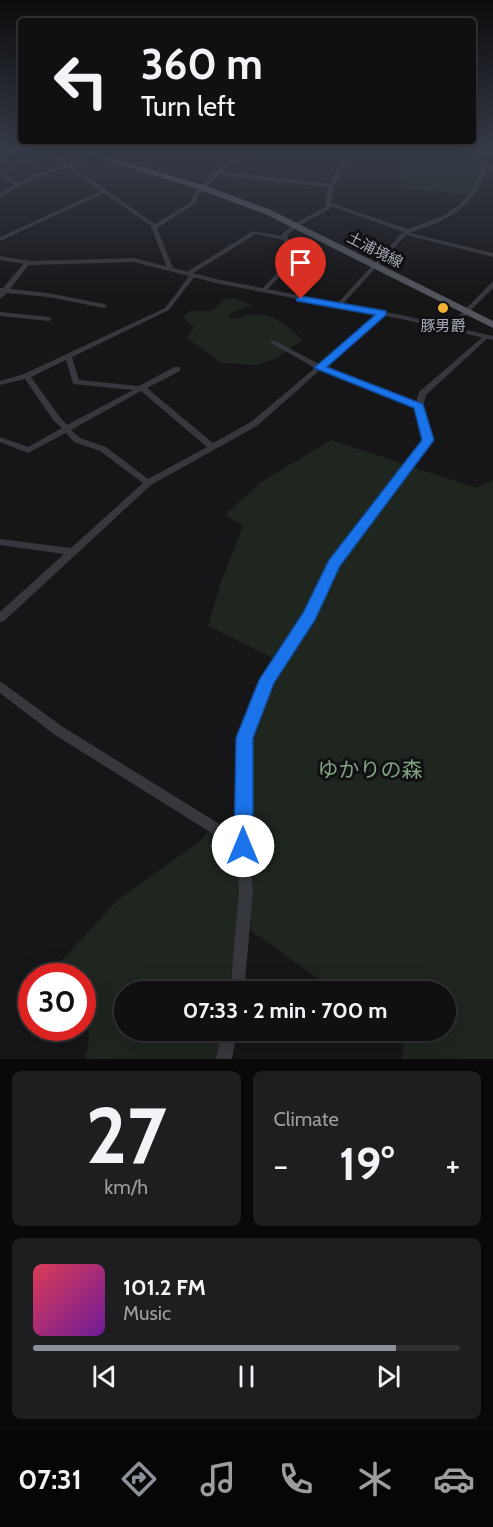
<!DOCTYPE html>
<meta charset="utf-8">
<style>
:root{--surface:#101012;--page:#1e1e20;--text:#f1f3f6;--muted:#9c9d9f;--line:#303032;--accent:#8c9099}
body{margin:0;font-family:Cabin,"Noto Sans JP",sans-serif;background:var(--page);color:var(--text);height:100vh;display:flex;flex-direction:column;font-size:22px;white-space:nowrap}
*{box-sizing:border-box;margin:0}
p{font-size:20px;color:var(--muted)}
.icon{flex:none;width:33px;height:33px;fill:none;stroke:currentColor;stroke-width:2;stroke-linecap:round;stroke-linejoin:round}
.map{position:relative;height:1059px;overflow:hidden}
.panel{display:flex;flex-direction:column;gap:12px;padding:12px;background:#09090a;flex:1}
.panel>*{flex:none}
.hud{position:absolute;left:18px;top:18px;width:458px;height:126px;border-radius:6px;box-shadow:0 6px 24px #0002,0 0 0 2px var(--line);background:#101012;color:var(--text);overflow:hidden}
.speed{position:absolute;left:18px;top:963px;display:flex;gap:12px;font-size:30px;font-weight:700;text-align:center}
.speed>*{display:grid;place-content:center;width:78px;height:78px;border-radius:50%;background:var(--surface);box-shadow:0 6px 24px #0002,0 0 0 2px var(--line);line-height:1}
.speed .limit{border:9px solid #d22;background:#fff;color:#111}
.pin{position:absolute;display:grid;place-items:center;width:51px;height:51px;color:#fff;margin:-62px -26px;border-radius:50% 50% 50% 0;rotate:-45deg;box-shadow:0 0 6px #0007}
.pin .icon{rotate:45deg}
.me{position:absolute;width:66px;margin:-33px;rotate:0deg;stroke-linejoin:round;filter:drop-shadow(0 0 4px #0008)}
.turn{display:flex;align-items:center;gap:21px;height:126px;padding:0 24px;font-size:27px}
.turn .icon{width:78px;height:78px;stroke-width:2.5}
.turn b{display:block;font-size:42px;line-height:51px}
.big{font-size:45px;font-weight:800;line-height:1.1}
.panel .widget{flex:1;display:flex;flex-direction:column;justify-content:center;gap:9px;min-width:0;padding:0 21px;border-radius:9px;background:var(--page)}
.panel .dial{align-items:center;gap:0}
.dial b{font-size:78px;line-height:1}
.song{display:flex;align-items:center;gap:18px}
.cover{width:72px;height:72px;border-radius:9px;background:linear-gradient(135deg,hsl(350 70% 55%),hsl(280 70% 35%))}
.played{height:6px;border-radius:3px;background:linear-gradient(90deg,var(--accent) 85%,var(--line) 85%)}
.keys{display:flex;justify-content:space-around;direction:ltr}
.heat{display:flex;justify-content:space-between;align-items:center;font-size:33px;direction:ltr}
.panel .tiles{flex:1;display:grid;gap:12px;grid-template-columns:1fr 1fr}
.widget:last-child{grid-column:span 2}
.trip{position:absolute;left:114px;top:981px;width:342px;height:60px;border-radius:30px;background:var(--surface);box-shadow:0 6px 24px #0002,0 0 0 2px var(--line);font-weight:800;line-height:60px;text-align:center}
.dock{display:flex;height:96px;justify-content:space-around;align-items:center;background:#060607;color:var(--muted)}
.dock .icon{width:42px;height:42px}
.dock .on{color:var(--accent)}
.dock b{font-size:27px;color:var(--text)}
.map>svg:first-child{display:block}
.green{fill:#1e261f}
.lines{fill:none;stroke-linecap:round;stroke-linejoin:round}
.minor{fill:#37383d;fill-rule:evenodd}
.tertiary{fill:#37383d;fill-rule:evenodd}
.primary{fill:#53555c;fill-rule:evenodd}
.route{fill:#1a73e8;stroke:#114b97;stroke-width:1.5}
.poi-dot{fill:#f2b134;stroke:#111113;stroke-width:2}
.labels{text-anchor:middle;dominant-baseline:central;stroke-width:6;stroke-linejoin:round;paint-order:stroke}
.far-street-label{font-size:15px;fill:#a8adb8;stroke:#111113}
.far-poi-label{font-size:15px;fill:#a8adb8;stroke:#111113}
.near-park-label{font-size:21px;fill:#7fa381;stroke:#111113}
</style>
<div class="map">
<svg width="493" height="1059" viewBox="0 0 493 1059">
<rect width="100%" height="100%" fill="#161618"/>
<path class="green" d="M407 149 467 154 483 164 482 174 471 196 404 188 398 175Z
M234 298 253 306 233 312 228 318C240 320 245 315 257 314 270 313 295 330 302 340L277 358 257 365 221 363 187 338 194 327 183 317 190 311H212L223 300Z
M331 440 477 488 493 480V1059H402L404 1047 393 1031 446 1030V992L336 991 251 931 247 761C252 725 262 693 282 663L208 626 221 582 243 526 225 515 261 482Z
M209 830 242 851 240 923 228 991 124 992V1030L222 1031 217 1059H86L84 1056 88 1050 89 1020 83 1008 82 976H67L60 962 119 899 200 841Z"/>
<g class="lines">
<path class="minor" d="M41 148H46L68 164 101 148H107L71 166 155 224 191 202 194 193 215 172 243 149 245 151 222 172 329 184 349 148H353L334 186 331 203 408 229 443 216 459 205 471 192 484 165 463 148H468L493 168V171L487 168C478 194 463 212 437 223 428 227 419 229 410 233L493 253V257L406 235 340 307H336V305L403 232 331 206 330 209 298 226 287 235 298 257 265 292 260 291 292 257 283 240 256 234 190 275 195 276 169 310 72 357 79 380 139 386 174 367H180V371L147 388 213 443 251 422 315 368 271 343V341H275L319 364 380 312H384V314L324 367 416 402 419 392 485 335H489L490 336 426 395 423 406 432 440 338 565 313 619 272 682 251 738 249 846 253 892 244 992H230L239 892 237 849 55 735 0 693V682L4 684 63 727 237 835 239 738 262 680 305 614 331 561 424 440 416 407 320 370 257 426 151 485 4 621 0 622V612L64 554 0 545V539L71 548 143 483 100 451 74 442 66 433 28 453 0 442V437L28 447 62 428 53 420 25 379 0 385V381L24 374 165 308 190 275H185V273L253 231 282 236V234L294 224 325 207 328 187 219 175 198 195 195 204 157 228 173 268 170 270 167 268 151 226 104 193 0 241V237L101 191 68 167 37 177 0 197V193L15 185 0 175V172L19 183 33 175 64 165ZM66 360 73 384 133 390 67 425 59 416 31 377ZM141 391 207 447 148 479 106 447 80 438 71 430Z
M27 261 30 263 10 289 48 293 104 304 107 306 104 308 48 297 7 293 0 299V288H3L25 262Z
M493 282V288L453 328H449V326L491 283Z
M0 312 49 317 52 319 49 321 0 316Z
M223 1030H237L232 1059H216Z"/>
<path class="tertiary" d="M0 256 31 261 134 258 216 279 401 315 493 336V340L401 319 216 283 134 262 31 265 0 260Z"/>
<path class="primary" d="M68 148H79L206 186 271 210 493 321V328L265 214 200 190Z"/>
</g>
<linearGradient id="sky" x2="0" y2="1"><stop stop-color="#0c0c0d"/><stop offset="0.5" stop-color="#363c48"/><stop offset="1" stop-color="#363c48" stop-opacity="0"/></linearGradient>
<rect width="493" height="297" fill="url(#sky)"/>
<path class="route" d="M301 296 386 311V315L327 367 423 404 434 440 340 566 315 620 274 683 253 738V846L250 853 243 855 237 853 234 846 236 738 259 680 303 613 329 560 422 440 414 408 314 368 375 315 297 301 296 299Z"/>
<circle class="poi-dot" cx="443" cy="308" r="6"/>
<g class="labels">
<g class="far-street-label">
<text transform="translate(375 250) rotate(27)">土浦境線</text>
</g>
<g class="far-poi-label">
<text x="443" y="326">豚男爵</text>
</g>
<g class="near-park-label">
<text x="370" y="769">ゆかりの森</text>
</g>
</g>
</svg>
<div class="speed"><div class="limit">30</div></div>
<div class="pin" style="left:301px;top:299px;background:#d93025"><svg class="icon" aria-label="arrive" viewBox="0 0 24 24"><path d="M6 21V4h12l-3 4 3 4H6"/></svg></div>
<svg class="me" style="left:243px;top:846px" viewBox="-20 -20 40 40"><circle r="19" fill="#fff"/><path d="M0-13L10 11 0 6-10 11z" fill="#1a73e8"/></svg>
<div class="trip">07:33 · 2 min · 700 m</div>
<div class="hud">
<div class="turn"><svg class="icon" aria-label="left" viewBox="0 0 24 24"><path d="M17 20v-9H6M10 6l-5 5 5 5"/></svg><div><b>360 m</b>Turn left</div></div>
</div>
</div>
<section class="panel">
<div class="tiles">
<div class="widget dial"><b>27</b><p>km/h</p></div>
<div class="widget"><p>Climate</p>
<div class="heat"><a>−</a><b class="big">19°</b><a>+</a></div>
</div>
<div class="widget">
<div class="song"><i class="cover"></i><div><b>101.2 FM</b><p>Music</p></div></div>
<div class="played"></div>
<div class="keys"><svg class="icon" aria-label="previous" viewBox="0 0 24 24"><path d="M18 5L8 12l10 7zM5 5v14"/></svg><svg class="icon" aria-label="pause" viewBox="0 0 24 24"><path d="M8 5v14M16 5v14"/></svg><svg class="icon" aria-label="next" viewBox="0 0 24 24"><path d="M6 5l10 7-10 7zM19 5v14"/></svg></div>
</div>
</div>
</section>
<nav class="dock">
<b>07:31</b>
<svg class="icon on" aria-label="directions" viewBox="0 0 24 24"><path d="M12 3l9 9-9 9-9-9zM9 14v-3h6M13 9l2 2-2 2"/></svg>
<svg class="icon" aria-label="music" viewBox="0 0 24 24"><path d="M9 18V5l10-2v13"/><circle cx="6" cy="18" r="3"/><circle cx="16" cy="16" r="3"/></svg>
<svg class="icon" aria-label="phone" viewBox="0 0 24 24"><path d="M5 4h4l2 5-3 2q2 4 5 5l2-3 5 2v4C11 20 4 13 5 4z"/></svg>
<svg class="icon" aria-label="climate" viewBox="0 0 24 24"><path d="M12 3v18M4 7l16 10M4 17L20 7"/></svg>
<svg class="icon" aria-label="car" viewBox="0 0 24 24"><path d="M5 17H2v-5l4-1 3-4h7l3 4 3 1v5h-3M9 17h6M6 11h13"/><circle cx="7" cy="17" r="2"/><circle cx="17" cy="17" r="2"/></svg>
</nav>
